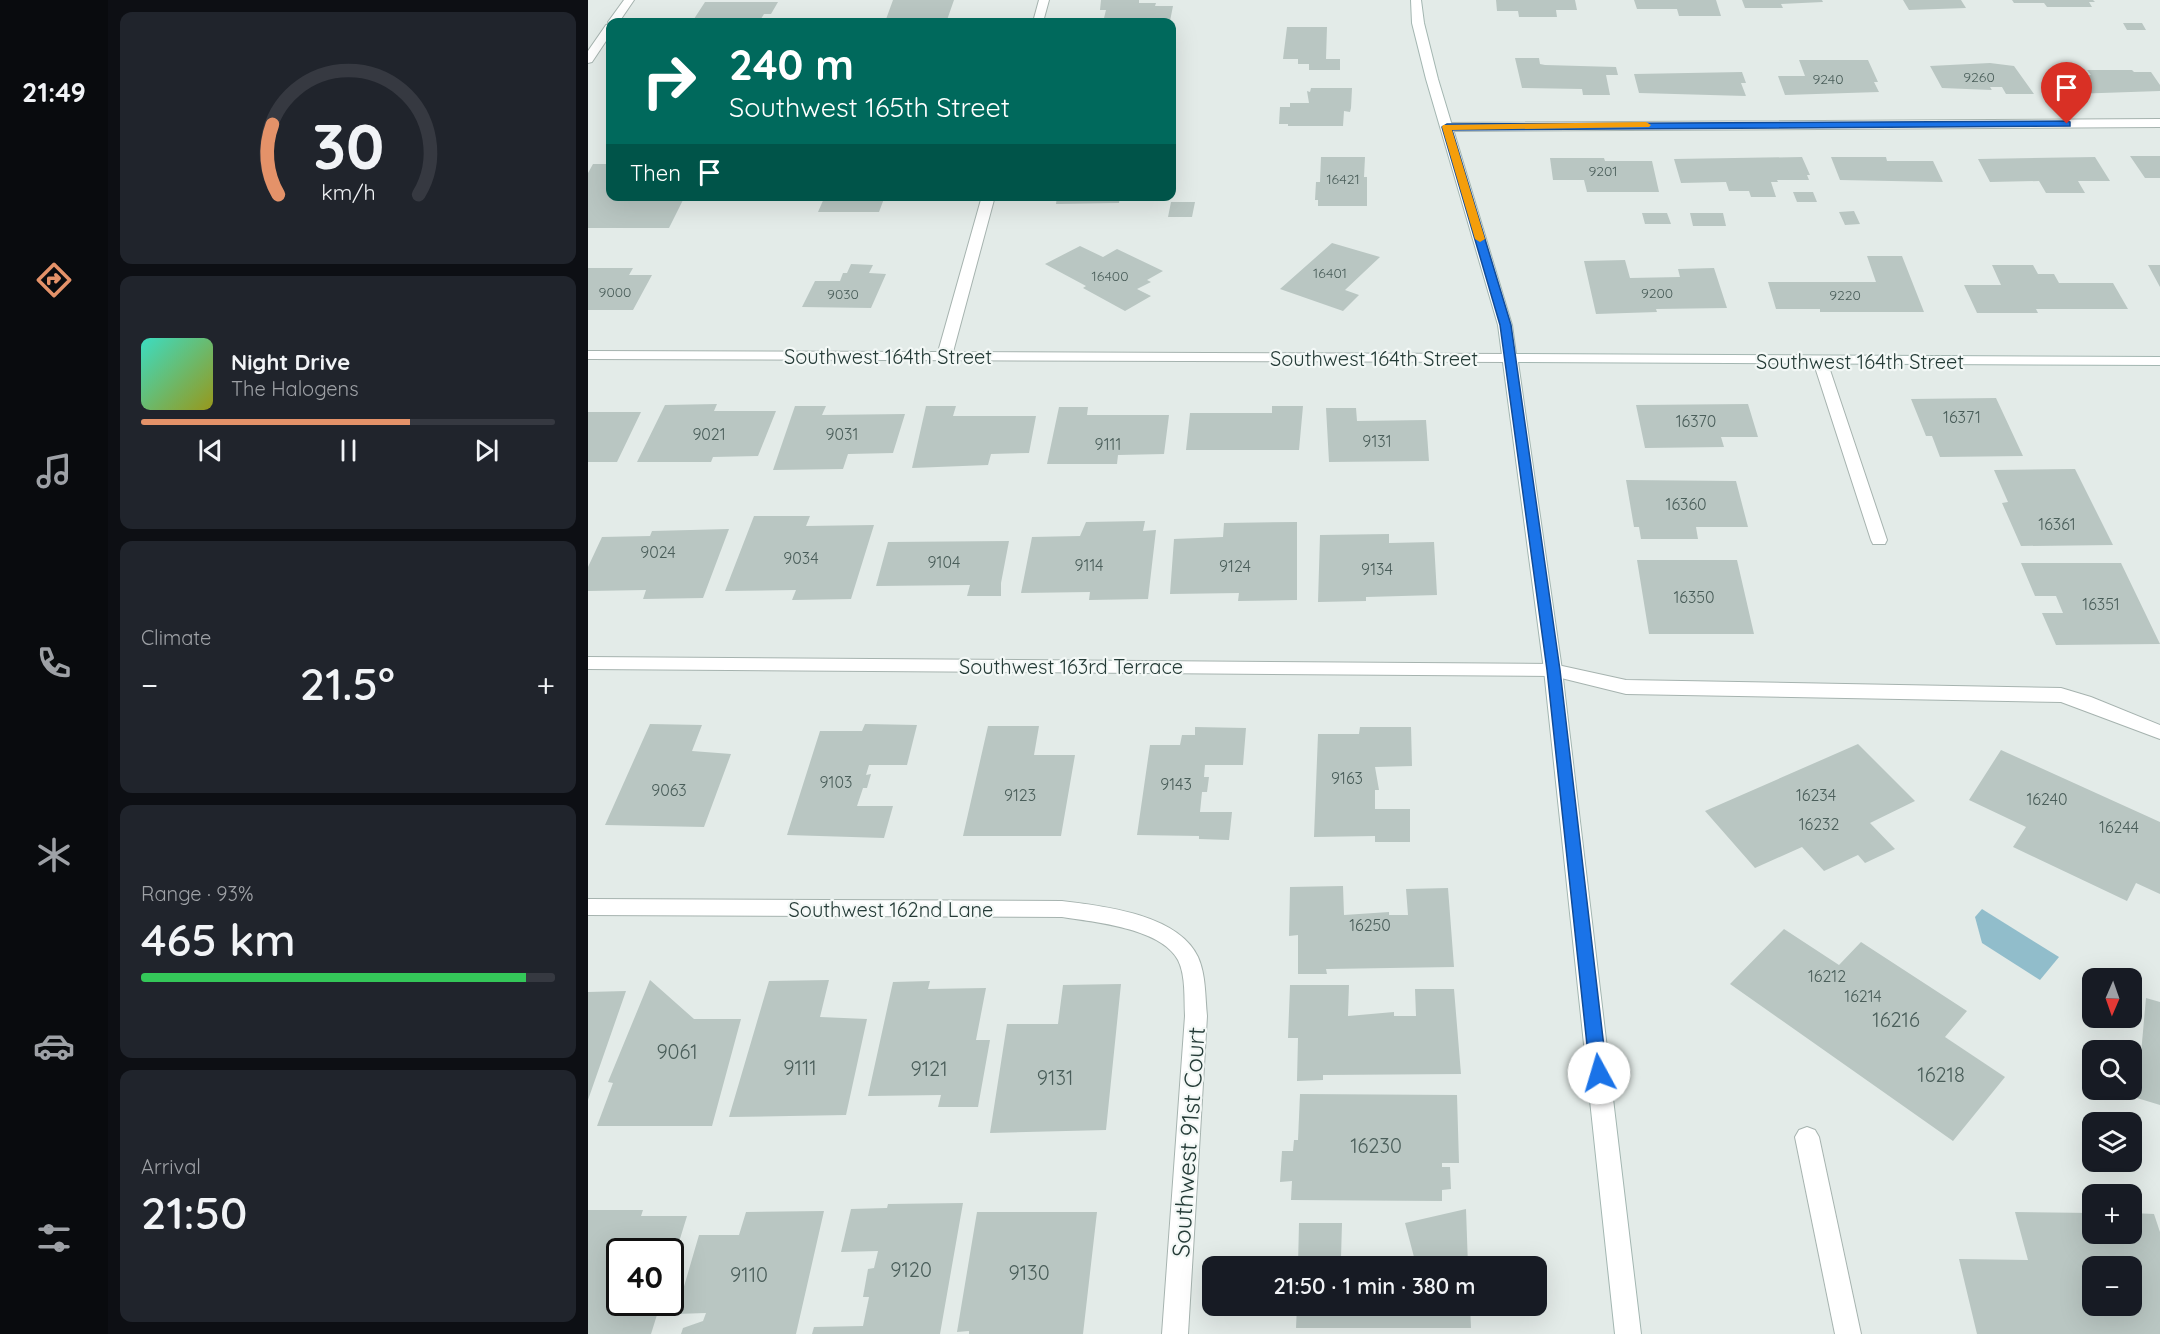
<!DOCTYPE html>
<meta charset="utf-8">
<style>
:root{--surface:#171b24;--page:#20242c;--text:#f1f3f6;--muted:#9ea1a6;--line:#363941;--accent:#e49269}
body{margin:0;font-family:Quicksand,sans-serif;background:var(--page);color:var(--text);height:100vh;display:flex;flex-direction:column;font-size:22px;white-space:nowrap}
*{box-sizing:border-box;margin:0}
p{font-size:20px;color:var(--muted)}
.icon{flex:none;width:33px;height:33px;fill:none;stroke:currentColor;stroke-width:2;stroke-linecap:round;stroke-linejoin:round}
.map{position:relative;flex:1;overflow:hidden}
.panel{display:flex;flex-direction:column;gap:12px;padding:12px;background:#0d0f14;width:480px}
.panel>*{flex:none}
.guide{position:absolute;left:18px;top:18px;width:570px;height:183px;border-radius:12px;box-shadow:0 6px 24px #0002;background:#00695c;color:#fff;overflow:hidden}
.needle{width:39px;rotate:182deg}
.tools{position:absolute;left:1494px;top:968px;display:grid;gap:12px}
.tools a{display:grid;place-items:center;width:60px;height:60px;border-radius:12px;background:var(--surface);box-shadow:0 6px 24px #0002;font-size:30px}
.speed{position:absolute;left:18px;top:1238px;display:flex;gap:12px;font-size:30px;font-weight:700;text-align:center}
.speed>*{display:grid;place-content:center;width:78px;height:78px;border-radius:50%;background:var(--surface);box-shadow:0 6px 24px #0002;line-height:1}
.speed .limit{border:3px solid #111;border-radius:9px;background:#fff;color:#111}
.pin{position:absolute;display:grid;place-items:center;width:51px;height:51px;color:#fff;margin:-62px -26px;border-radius:50% 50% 50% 0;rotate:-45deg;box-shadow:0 0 6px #0007}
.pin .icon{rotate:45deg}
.me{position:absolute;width:66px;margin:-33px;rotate:354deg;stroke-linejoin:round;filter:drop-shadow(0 0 4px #0008)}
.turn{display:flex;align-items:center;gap:21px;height:126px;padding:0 24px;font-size:27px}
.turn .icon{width:78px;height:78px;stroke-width:2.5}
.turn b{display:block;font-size:42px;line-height:51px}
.then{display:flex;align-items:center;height:57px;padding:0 24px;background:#0003;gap:12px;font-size:22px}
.big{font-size:45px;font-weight:600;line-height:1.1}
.panel .tile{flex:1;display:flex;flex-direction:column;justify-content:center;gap:9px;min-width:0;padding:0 21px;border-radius:12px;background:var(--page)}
.panel .dial{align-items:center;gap:0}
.dial svg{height:156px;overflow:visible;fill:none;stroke:var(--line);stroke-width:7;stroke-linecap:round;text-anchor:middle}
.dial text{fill:var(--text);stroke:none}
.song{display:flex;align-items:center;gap:18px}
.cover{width:72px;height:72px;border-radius:9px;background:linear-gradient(135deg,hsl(170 70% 55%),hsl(60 70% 35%))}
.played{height:6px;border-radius:3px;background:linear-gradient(90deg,var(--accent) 65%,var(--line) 65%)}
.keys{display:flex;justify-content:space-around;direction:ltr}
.heat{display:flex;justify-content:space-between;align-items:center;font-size:33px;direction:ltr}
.charge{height:9px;border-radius:4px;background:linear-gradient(90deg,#34c759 93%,var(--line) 0)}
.trip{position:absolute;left:614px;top:1256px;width:345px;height:60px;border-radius:12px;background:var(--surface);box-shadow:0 6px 24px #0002;font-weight:600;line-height:60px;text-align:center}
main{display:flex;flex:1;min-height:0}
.tabs{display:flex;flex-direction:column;width:108px;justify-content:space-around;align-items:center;background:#090b0e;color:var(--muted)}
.tabs .icon{width:42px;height:42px}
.tabs .current{color:var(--accent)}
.tabs b{font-size:27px;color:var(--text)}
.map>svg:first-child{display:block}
.water{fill:#91bdcb}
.building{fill:#b9c6c2;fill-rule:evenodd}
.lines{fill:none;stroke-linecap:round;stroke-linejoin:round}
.lane-casing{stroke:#a6b3af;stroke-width:2}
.street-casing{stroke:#a6b3af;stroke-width:2}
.secondary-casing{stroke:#a3b6b1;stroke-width:2}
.lane{fill:#fff;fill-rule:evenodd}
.street{fill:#fff;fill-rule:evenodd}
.secondary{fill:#fff;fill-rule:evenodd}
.route{fill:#1a73e8;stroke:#114b97;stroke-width:1.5}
.slow{fill:#f59e0b}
.labels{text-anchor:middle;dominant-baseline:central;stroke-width:4.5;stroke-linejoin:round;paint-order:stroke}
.far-number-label{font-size:14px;fill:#4a5e5a}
.number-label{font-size:16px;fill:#4a5e5a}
.street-label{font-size:20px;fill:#253b37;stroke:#f3f8f6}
.near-number-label{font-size:20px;fill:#4a5e5a}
.near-street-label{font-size:24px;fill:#253b37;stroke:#f3f8f6}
</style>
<main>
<nav class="tabs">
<b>21:49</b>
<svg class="icon current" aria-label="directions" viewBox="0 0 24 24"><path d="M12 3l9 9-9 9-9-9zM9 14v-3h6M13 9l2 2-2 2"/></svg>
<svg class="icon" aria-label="music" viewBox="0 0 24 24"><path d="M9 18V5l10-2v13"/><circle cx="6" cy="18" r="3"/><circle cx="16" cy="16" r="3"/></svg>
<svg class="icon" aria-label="phone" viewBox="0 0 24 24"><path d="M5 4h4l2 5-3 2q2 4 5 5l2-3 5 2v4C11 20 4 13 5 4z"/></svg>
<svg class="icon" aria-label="climate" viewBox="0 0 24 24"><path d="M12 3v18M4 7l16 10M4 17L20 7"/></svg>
<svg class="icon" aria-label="car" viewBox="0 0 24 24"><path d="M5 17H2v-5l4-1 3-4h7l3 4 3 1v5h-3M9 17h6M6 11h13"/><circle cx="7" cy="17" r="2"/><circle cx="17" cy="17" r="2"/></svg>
<svg class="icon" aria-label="filters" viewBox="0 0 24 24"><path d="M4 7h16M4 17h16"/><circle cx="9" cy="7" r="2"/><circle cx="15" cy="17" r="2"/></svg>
</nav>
<section class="panel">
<div class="tile dial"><svg viewBox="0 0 100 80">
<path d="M14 69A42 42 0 1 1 86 69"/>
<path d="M14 69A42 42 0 0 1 11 33" stroke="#e49269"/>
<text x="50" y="56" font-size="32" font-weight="700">30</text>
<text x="50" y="72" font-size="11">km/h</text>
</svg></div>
<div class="tile">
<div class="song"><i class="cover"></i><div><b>Night Drive</b><p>The Halogens</p></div></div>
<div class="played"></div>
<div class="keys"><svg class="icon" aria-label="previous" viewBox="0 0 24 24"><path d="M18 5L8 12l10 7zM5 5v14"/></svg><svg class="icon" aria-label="pause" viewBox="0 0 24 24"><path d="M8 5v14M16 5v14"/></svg><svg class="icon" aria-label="next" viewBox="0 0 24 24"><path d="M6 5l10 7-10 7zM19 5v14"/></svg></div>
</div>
<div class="tile"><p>Climate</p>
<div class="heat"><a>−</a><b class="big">21.5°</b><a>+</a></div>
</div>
<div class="tile"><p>Range · 93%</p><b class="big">465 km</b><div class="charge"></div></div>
<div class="tile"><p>Arrival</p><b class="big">21:50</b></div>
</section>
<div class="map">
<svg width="1572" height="1334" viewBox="0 0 1572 1334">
<rect width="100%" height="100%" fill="#e3ebe8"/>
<path class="water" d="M1394 909 1471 957 1452 980 1394 943 1387 917Z"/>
<path class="building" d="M305 0H366L359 20 378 19 377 22H297Z
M513 0H551V3H568L567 6H585L582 21 515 22 518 10H512Z
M908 0H987L989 10H968L969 17H931L930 11H909Z
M1046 0H1128L1133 16H1091L1089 9H1049Z
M1154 0H1234L1235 2 1193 4 1195 8H1157Z
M1315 0H1373L1378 8 1321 10Z
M1424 0H1505L1507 2H1501L1504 7H1459L1456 3H1426Z
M117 2H190L183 14H176L171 22H104Z
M1535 23H1554L1558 30H1539Z
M699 27H739L738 59H752V70H721V64H710V59H695Z
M927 58H951L952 64 957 65 1028 67 1030 75H1018L1022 95H995L994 89 934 88Z
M1211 60H1280L1290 82H1286L1291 92 1197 95 1190 76H1217Z
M1402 63 1426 66 1446 94H1418L1414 87H1402L1404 90 1354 88 1342 66Z
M1499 70H1544L1546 72H1563L1572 85V91L1484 94 1473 75H1503Z
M1154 72 1158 83H1153L1158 96 1051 93 1046 74Z
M723 88H764L763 108 762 112 756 111 755 126H700V124H691L692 107H702V103H721L719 91 722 92Z
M1542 156H1572V178H1557Z
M733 157H777L776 177H779V206H730V200H727L728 182H732Z
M1214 157 1222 175H1219L1221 180H1189L1190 182H1183L1188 197H1163L1161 191H1141L1138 182 1093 183 1086 159Z
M1243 157H1298L1299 161H1345L1355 182 1252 180Z
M1507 157 1522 181H1490L1497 193H1458L1451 181 1402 182 1390 159Z
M962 158H1016L1017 161H1064L1071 192H999L996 180H965Z
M5 164H22V196H71L68 201 95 200 81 228H0V173Z
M1205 192H1225L1229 202H1209Z
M237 196H297L291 212H230Z
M469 196H532L531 203 468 204Z
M583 202H607L604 217H580Z
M1266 211 1272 224 1257 225 1251 212Z
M1054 213H1079L1083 224H1057Z
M1102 213H1135L1138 226H1105Z
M744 243 792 257 757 290 771 295 755 311 692 289Z
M492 246 515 257 529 249 575 271 559 280 563 282 549 289 563 296 537 311 495 288 498 286 457 264Z
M1279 256H1314L1336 312H1232V309H1188L1180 282H1288Z
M1037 260 1042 278 1092 277 1090 269 1126 268 1139 308 1068 309 1069 312 1008 314 996 261Z
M263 264 285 265 281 273 298 274 283 308 214 307 227 281H252L255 273H259Z
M1404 265H1445L1450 274H1466L1471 283H1525L1540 309H1448L1450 313H1389L1376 285H1413Z
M1560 265H1572V287Z
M0 268H45L41 275H64L45 310H0Z
M1408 398 1435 456 1352 457 1344 436H1338L1323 399Z
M129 404 126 411H188L170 456 125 457 123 462H49L77 405Z
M1160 404 1170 437H1133L1136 447 1057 448 1048 405Z
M207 406H238L234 415 317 414 305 453 260 454 255 469 185 470Z
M338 406H368L365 416H448L441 453 403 454 400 465 324 468Z
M684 406H715L711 450H598L602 413H684Z
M471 407H500L499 415H581L576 454 530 455 529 464H459Z
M738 408H768L769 421 838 420 841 461 741 462Z
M0 412H53L29 462H0Z
M1487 469 1525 545 1433 546 1414 503 1420 502 1406 470Z
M1038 480 1148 481 1160 527H1108L1110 539H1053L1051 527H1046Z
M166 516H222L218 526 286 525 263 599 204 600 208 590 137 591Z
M557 521 555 531 568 530 560 599 501 600 502 592 433 593 444 537 492 536 498 522Z
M709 522V600L650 601 651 593 582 594 586 539 635 537 636 523Z
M141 529 115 598 55 599 58 590 0 591V567L14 537 62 536 64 531Z
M801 534V543L846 542 849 595 778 597V601L730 602 732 535Z
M421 541 413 583V596H379L382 585 288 586 300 542Z
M1049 560H1149L1166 634H1061Z
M1433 563H1533L1572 644 1468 645 1454 613H1475L1468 596H1447Z
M62 724 114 725 104 751 143 754 116 827 17 825Z
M277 724 329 725 319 765H281L278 775 283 774 279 788H275L269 806H305L296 838 199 835 232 731H274Z
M400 726H451L446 755H487L473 836H375Z
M607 727 658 728 655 765H617L616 777H621L619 792H614L612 812H644L641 840 611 839V836L549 835 562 745H592L594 735H607Z
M772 727H823L824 766 787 767 791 790H787V809H822V842H787V836L726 837 730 734H771Z
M1270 744 1327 801 1282 823 1307 849 1277 863 1270 855 1236 871 1214 847 1167 868 1117 811Z
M1413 750 1572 822V894L1548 883 1539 901 1425 847 1438 827 1381 800Z
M755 886 756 915 801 912V915H820L818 889 860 888 866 967 738 969 739 974H710V935L701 936 702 887Z
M1196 929 1251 965 1273 942 1379 1011 1357 1037 1417 1077 1365 1141 1142 984Z
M62 980 106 1019H153L124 1126H9L25 1083 20 1082Z
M241 980 232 1017 279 1019 258 1115 141 1117 181 981Z
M342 981 340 989 398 988 388 1040H402L390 1107H350L353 1095 280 1096 305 982Z
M533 984 518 1130 402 1133 419 1024H470L475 985Z
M702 985H761L760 1016 806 1012V1016H828L827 989H866L873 1074 735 1075V1080L709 1081 710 1038H700Z
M38 991 0 1100V992Z
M1558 998 1572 1002V1105L1549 1098Z
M712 1094 869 1095 871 1163H854V1167H862L863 1189 854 1190V1201L703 1200 704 1181 692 1182 694 1151H705L706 1140H710Z
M375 1203 352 1334H224L226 1327 275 1326 281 1297H275L280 1269 286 1268 290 1251 253 1252 263 1209 299 1208 300 1204Z
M878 1209 880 1266H710L711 1223H754L753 1258 826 1257 817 1223Z
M0 1210H55L53 1216H99L83 1268 82 1251H32V1302H73L63 1334H0Z
M236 1211 208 1334H93L95 1328 115 1321 118 1313 88 1314 111 1235H151L158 1212Z
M389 1212H509L495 1334H381V1331L369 1332Z
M1427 1212 1504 1213V1233H1544V1213L1566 1214 1572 1232V1334H1389L1371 1259 1440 1260ZM1504 1266H1544V1305H1504Z
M709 1305H882L883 1328H708Z"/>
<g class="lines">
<g class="lane-casing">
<path id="lane" d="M1219 1127 1227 1130 1231 1137 1273 1334H1247L1207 1137 1211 1130Z"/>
</g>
<g class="street-casing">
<path id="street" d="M36 0H46L31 22H22V35L4 62 0 63V51L18 25 22 24 20 22Z
M451 0H461L455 22H445Z
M1572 119V127L859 131 853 127 859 123Z
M394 196H407L365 352 922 354 929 358 922 362 0 359V351L350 352Z
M1232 357 1239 361 1299 540 1297 544H1285L1283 540 1225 361Z
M0 657 965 664 1038 680 1473 688 1503 697 1572 725V739L1473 702 1038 694 965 676 0 669Z
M0 899 474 901C515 906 590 914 610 957 618 975 617 996 619 1016L600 1334H574L597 1016C596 999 598 976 590 960 573 928 506 922 474 917L0 915Z"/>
</g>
<g class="secondary-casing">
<path id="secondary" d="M823 0H833L836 23 850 79 924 325 928 354 1572 357V365L930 362 974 670 1053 1334H1027L956 670 910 325 838 79 824 23Z"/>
</g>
<use href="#lane" class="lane"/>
<use href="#street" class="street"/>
<use href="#secondary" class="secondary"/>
</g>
<path class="route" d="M1479 121 1482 122V126L864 130 923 325 972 670 1019 1073 1017 1078 1011 1080 1005 1078 1002 1073 959 670 912 325 854 127 859 124Z"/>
<path class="slow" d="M1058 122 1063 125 1061 127 864 130 897 239 892 242 887 239 854 127 855 125Z"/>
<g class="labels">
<g class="far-number-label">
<text x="1391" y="77">9260</text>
<text x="1240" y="79">9240</text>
<text x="1015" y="171">9201</text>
<text x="755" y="179">16421</text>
<text x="742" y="273">16401</text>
<text x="522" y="276">16400</text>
<text x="27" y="292">9000</text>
<text x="1069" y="293">9200</text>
<text x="255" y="294">9030</text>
<text x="1257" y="295">9220</text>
</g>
<g class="number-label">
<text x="1374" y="417">16371</text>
<text x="1108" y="421">16370</text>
<text x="121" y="434">9021</text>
<text x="254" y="434">9031</text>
<text x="789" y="441">9131</text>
<text x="520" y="444">9111</text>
<text x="1098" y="504">16360</text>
<text x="1469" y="524">16361</text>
<text x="70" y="552">9024</text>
<text x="213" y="558">9034</text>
<text x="356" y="562">9104</text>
<text x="501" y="565">9114</text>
<text x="647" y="566">9124</text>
<text x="789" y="569">9134</text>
<text x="1106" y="597">16350</text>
<text x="1513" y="604">16351</text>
<text x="759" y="778">9163</text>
<text x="248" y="782">9103</text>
<text x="588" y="784">9143</text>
<text x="81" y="790">9063</text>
<text x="432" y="795">9123</text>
<text x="1228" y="795">16234</text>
<text x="1459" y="799">16240</text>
<text x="1231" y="824">16232</text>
<text x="1531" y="827">16244</text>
<text x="782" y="925">16250</text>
<text x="1239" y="976">16212</text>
<text x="1275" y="996">16214</text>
</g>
<g class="street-label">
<text x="300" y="356">Southwest 164th Street</text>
<text x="786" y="358">Southwest 164th Street</text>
<text x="1272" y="361">Southwest 164th Street</text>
<text x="483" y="666">Southwest 163rd Terrace</text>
<text x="303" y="909">Southwest 162nd Lane</text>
</g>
<g class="near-number-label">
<text x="1308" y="1019">16216</text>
<text x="89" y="1051">9061</text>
<text x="212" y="1067">9111</text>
<text x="341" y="1068">9121</text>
<text x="1353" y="1074">16218</text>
<text x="467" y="1077">9131</text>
<text x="788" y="1145">16230</text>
<text x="323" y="1269">9120</text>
<text x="441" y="1272">9130</text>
<text x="161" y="1274">9110</text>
</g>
<g class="near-street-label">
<text transform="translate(600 1142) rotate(-86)">Southwest 91st Court</text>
</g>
</g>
</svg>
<div class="tools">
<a><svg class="needle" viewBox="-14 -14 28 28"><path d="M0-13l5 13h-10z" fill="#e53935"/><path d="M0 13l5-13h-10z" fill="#9ea1a6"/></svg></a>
<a><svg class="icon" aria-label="search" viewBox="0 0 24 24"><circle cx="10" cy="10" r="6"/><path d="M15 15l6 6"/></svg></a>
<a><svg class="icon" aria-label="layers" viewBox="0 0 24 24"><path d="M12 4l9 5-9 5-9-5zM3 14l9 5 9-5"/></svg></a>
<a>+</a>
<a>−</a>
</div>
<div class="speed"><div class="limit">40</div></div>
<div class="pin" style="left:1479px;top:124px;background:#d93025"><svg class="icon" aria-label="arrive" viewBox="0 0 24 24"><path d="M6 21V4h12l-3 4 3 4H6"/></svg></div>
<svg class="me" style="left:1011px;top:1073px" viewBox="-20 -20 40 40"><circle r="19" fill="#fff"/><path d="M0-13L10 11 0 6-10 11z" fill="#1a73e8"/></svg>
<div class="trip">21:50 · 1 min · 380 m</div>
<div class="guide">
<div class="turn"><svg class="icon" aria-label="right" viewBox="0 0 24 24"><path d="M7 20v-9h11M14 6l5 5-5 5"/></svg><div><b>240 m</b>Southwest 165th Street</div></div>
<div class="then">Then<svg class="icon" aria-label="arrive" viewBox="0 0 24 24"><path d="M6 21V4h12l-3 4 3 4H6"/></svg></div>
</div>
</div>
</main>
